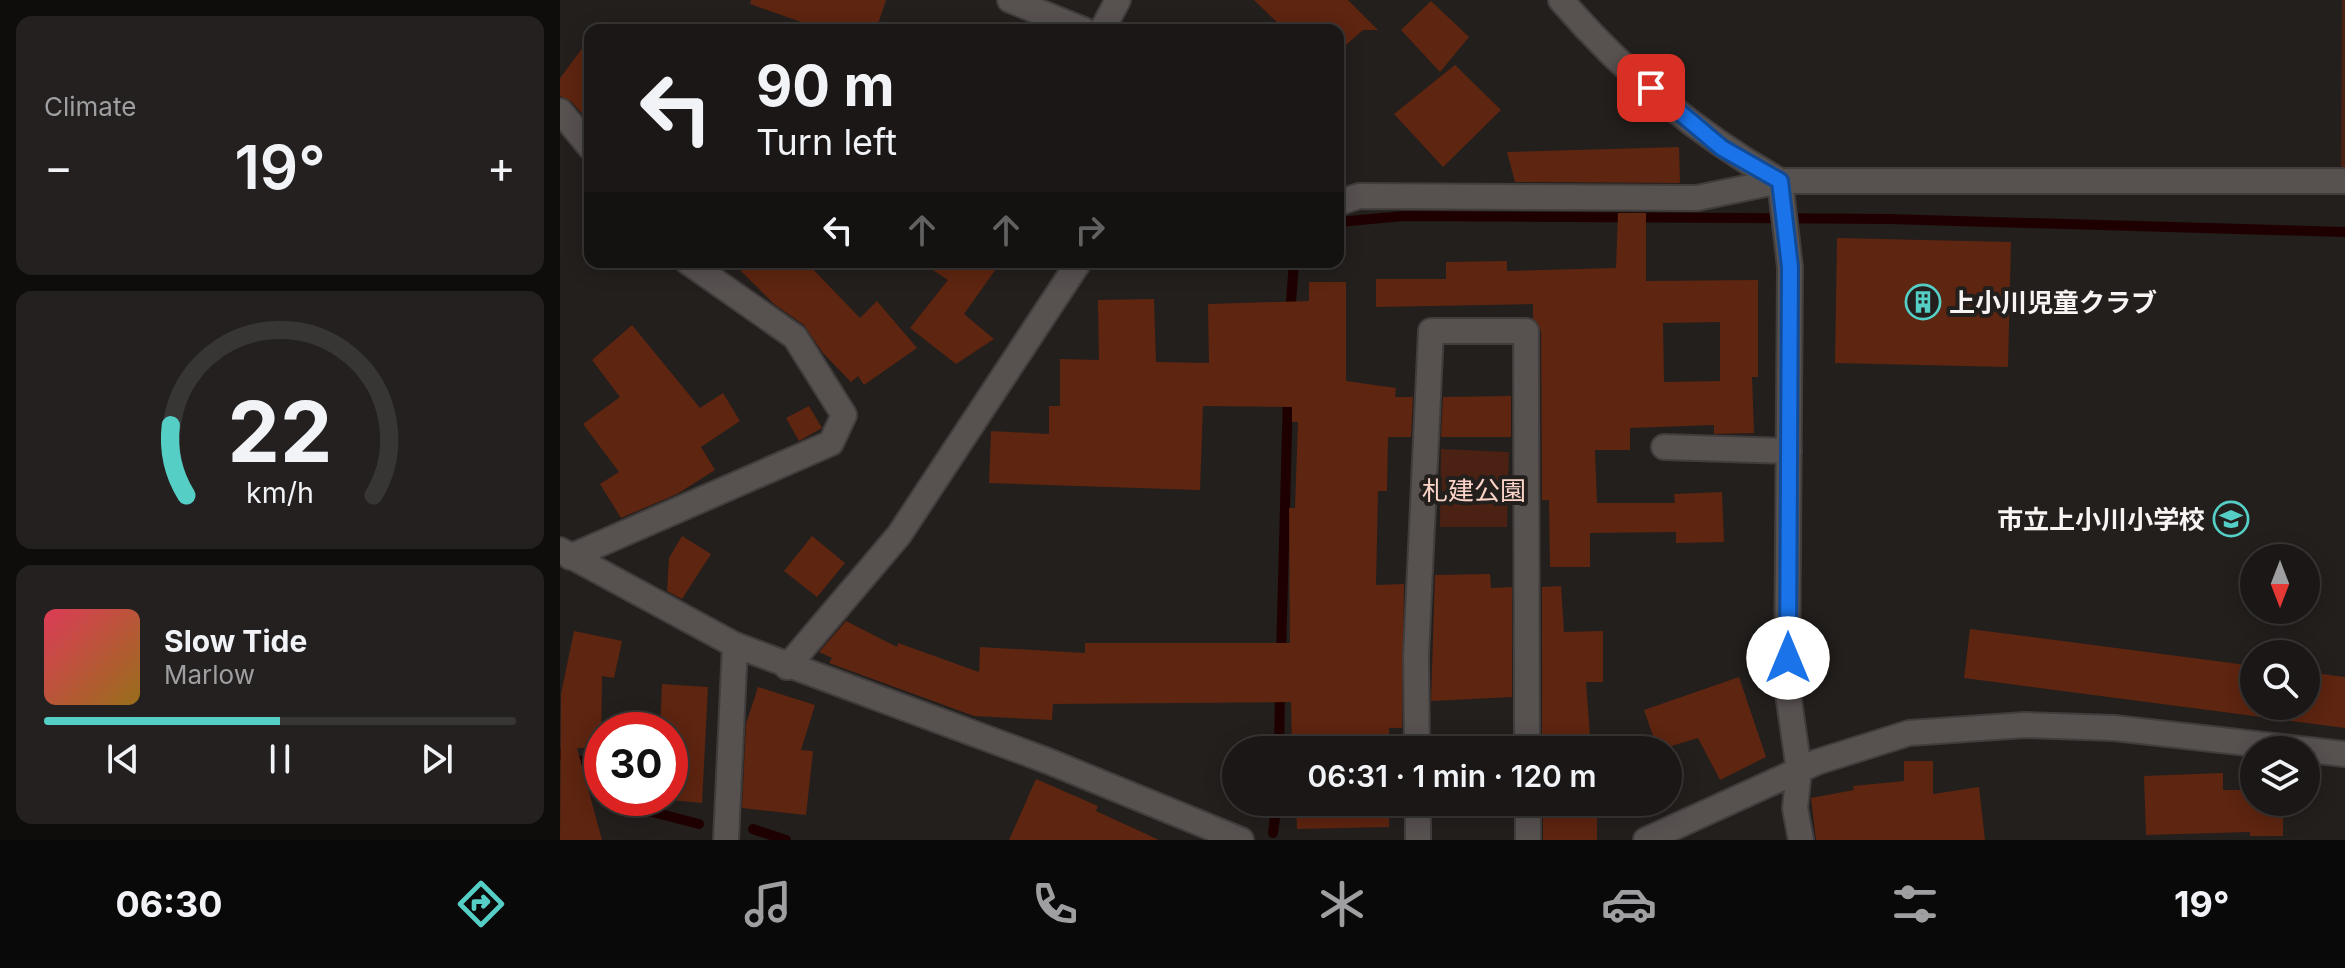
<!DOCTYPE html>
<meta charset="utf-8">
<style>
:root{--surface:#1a1716;--page:#23201f;--text:#f1f3f6;--muted:#9f9fa1;--line:#383635;--accent:#55cec6}
body{margin:0;font-family:Inter,"Noto Sans JP",sans-serif;background:var(--page);color:var(--text);height:100vh;display:flex;flex-direction:column;font-size:30px;white-space:nowrap}
*{box-sizing:border-box;margin:0}
p{font-size:26px;color:var(--muted)}
.icon{flex:none;width:44px;height:44px;fill:none;stroke:currentColor;stroke-width:2;stroke-linecap:round;stroke-linejoin:round}
.map{position:relative;flex:1;overflow:hidden}
.sheet{display:flex;flex-direction:column;gap:16px;padding:16px;background:#0e0d0c;width:560px}
.sheet>*{flex:none}
.hud{position:absolute;left:24px;top:24px;width:760px;height:244px;border-radius:16px;box-shadow:0 4px 20px #0003,0 0 0 2px var(--line);background:#1a1716;color:var(--text);overflow:hidden}
.needle{width:52px;rotate:180deg}
.controls{position:absolute;left:1680px;top:544px;display:grid;gap:16px}
.controls a{display:grid;place-items:center;width:80px;height:80px;border-radius:50%;background:var(--surface);box-shadow:0 4px 20px #0003,0 0 0 2px var(--line);font-size:40px}
.speed{position:absolute;left:24px;top:712px;display:flex;gap:16px;font-size:40px;font-weight:700;text-align:center}
.speed>*{display:grid;place-content:center;width:104px;height:104px;border-radius:50%;background:var(--surface);box-shadow:0 4px 20px #0003,0 0 0 2px var(--line);line-height:1}
.speed .limit{border:12px solid #d22;background:#fff;color:#111}
.pin{position:absolute;display:grid;place-items:center;width:68px;height:68px;color:#fff;margin:-34px;border-radius:16px;box-shadow:0 4px 12px #0006}
.me{position:absolute;width:88px;margin:-44px;rotate:0deg;stroke-linejoin:round;filter:drop-shadow(0 0 6px #0008)}
.turn{display:flex;align-items:center;gap:28px;height:168px;padding:0 40px;font-size:36px}
.turn .icon{width:104px;height:104px;stroke-width:2.5}
.turn b{display:block;font-size:56px;line-height:68px}
.lanes{display:flex;align-items:center;height:76px;padding:0 40px;background:#0003;justify-content:center;gap:40px;direction:ltr}
.lanes .off{opacity:.35}
.big{font-size:60px;font-weight:600;line-height:1.1}
.sheet .widget{flex:1;display:flex;flex-direction:column;justify-content:center;gap:12px;min-width:0;padding:0 28px;border-radius:16px;background:var(--page)}
.sheet .dial{align-items:center;gap:0}
.dial svg{height:208px;overflow:visible;fill:none;stroke:var(--line);stroke-width:7;stroke-linecap:round;text-anchor:middle}
.dial text{fill:var(--text);stroke:none}
.song{display:flex;align-items:center;gap:24px}
.cover{width:96px;height:96px;border-radius:12px;background:linear-gradient(135deg,hsl(350 70% 55%),hsl(40 70% 35%))}
.played{height:8px;border-radius:4px;background:linear-gradient(90deg,var(--accent) 50%,var(--line) 50%)}
.keys{display:flex;justify-content:space-around;direction:ltr}
.heat{display:flex;justify-content:space-between;align-items:center;font-size:44px;direction:ltr}
.trip{position:absolute;left:662px;top:736px;width:460px;height:80px;border-radius:40px;background:var(--surface);box-shadow:0 4px 20px #0003,0 0 0 2px var(--line);font-weight:600;line-height:80px;text-align:center}
.tab-bar{display:flex;height:128px;justify-content:space-around;align-items:center;background:#0a0909;color:var(--muted)}
.tab-bar .icon{width:56px;height:56px}
.tab-bar .selected{color:var(--accent)}
.tab-bar b{font-size:36px;color:var(--text)}
main{display:flex;flex:1;min-height:0}
.map>svg:first-child{display:block}
.green{fill:#4a2113}
.lines{fill:none;stroke-linecap:round;stroke-linejoin:round}
.stream{stroke:#1f0000;stroke-width:10}
.building{fill:#5e2510;fill-rule:evenodd}
.street-casing{stroke:#403d3c;stroke-width:28}
.street{stroke:#575150;stroke-width:24}
.route-casing{stroke:#114b97;stroke-width:20}
.route{stroke:#1a73e8;stroke-width:14}
.labels{text-anchor:middle;dominant-baseline:central;stroke-width:8;stroke-linejoin:round;paint-order:stroke}
.poi-label{font-size:26px;font-weight:bold;fill:#f7f4f3;stroke:#231f1d;text-anchor:start}
.park-label{font-size:26px;fill:#fcd5c8;stroke:#231f1d}
</style>
<main>
<section class="sheet">
<div class="widget"><p>Climate</p>
<div class="heat"><a>−</a><b class="big">19°</b><a>+</a></div>
</div>
<div class="widget dial"><svg viewBox="0 0 100 80">
<path d="M14 69A42 42 0 1 1 86 69"/>
<path d="M14 69A42 42 0 0 1 8 42" stroke="#55cec6"/>
<text x="50" y="56" font-size="32" font-weight="700">22</text>
<text x="50" y="72" font-size="11">km/h</text>
</svg></div>
<div class="widget">
<div class="song"><i class="cover"></i><div><b>Slow Tide</b><p>Marlow</p></div></div>
<div class="played"></div>
<div class="keys"><svg class="icon" aria-label="previous" viewBox="0 0 24 24"><path d="M18 5L8 12l10 7zM5 5v14"/></svg><svg class="icon" aria-label="pause" viewBox="0 0 24 24"><path d="M8 5v14M16 5v14"/></svg><svg class="icon" aria-label="next" viewBox="0 0 24 24"><path d="M6 5l10 7-10 7zM19 5v14"/></svg></div>
</div>
</section>
<div class="map">
<svg width="1785" height="840" viewBox="0 0 1785 840">
<rect width="100%" height="100%" fill="#231f1d"/>
<path class="green" d="M1782 0H1785V173H1781Z
M881 449 949 452 947 527H880Z"/>
<g class="lines">
<path class="stream" d="M778 222 844 216 1329 219 1785 232
M730 315 734 262
M721 655 728 395
M719 750 720 691
M0 754 32 765 42 776
M68 798 81 809 139 824
M193 829 226 840
M713 833 717 802"/>
</g>
<path class="building" d="M191 0H326L316 30H264L190 4Z
M694 0H788L818 30H803L778 52V30H725Z
M871 1 909 37 880 72 841 30Z
M30 38V123L11 101 0 96V78Z
M895 65 941 110 883 167 834 114Z
M1119 147 1120 183 955 182 947 152Z
M1058 213H1086V281L1198 280V377H1192L1194 433 1154 434V425L1070 428V450H1035L1037 503H1115L1114 494 1162 492 1164 542 1116 543V532L1030 533V567H990L989 500H982L981 331 973 318V304L816 307V279H886V262L947 261V271L1056 268ZM1160 322V381L1104 382 1103 323Z
M1277 238 1451 242 1448 367 1275 363Z
M172 262H246L300 318 317 301 357 348 304 385 298 376 291 382 263 353 244 325 214 304Z
M361 262H441L404 314 434 339 396 364 350 328 388 280Z
M749 282H786V381L836 388 835 397H853L851 437H828L827 491H818L816 585 844 584 842 728H829V750H732L731 702 493 704 492 720 414 716 269 663 272 658 259 652 286 621 337 647 338 643 419 672 420 647 525 653V643H730L729 508H735L738 422H732V407L643 406 640 490 429 483 431 431 489 434V406H500V359L539 360 538 300 594 299 596 362 649 363 648 304 749 301Z
M72 325 140 408 163 393 180 421 141 447 155 470 117 494 61 518 40 484 59 472 23 424 60 397 32 360Z
M951 396V437H881L883 397Z
M249 406 262 428 239 441 226 418Z
M122 536 151 554 122 599 107 591 109 558Z
M252 536 285 563 257 597 224 571Z
M930 574 931 588 952 587V697L871 701 875 575Z
M1001 586 1004 632 1043 631V682H1026L1031 750H982V587Z
M1410 629 1694 666V706H1746V672L1785 677V728L1404 678Z
M14 631 62 641 54 678 42 676 41 748H17L42 840H0L1 694Z
M1179 677 1206 757 1160 780 1138 738 1098 750 1084 710Z
M102 684 148 687 142 803 110 800V729H100Z
M198 687 255 705 241 750 253 751 246 815 182 808 186 724Z
M1344 761H1373V794L1419 787 1425 840H1256L1251 798 1294 790 1293 786 1344 781Z
M1663 773V790H1694V808H1723V836H1690V832L1586 835 1584 776Z
M476 779 538 806 536 811 599 840H449Z
M736 802H829V827L737 829Z
M983 802H1037V840H983Z"/>
<g class="lines">
<g class="street-casing">
<path id="street" d="M450 0 524 30
M1001 0C1063 72 1137 134 1220 181
M542 30 558 0
M0 111 30 147
M1220 181 1230 267 1227 687 1239 770 1235 808 1241 840
M778 203 799 196 1137 198 1220 181H1785
M1104 447 1229 451
M0 550 175 645 488 761 681 840
M10 557 271 443 284 415 235 337 128 262
M227 667 339 535 519 262
M857 750 856 656 871 331H966L967 750
M858 802V840
M968 802V840
M166 840 175 645
M1086 840 1257 762 1349 733 1465 725 1554 728 1785 754"/>
</g>
<use href="#street" class="street"/>
</g>
<g class="lines">
<g class="route-casing">
<path id="route" d="M1091 88 1162 148 1220 181 1230 267 1228 658"/>
</g>
<use href="#route" class="route"/>
</g>
<defs>
<g id="building-ring" transform="scale(1.8)"><circle r="9.5" fill="#231f1d" stroke="#55cec6" stroke-width="1.5"/><path d="M-4-6H4V6H1V3H-1V6H-4ZM-2.5-4.3h1.7v1.8h-1.7ZM.8-4.3h1.7v1.8H.8ZM-2.5-1h1.7V.8h-1.7ZM.8-1h1.7V.8H.8Z" fill="#55cec6"/></g>
<g id="school-ring" transform="scale(1.8)"><circle r="9.5" fill="#231f1d" stroke="#55cec6" stroke-width="1.5"/><path d="M0-5L7-2L0 1L-7-2ZM-4 1L0 2.5L4 1V4Q0 6-4 4Z" fill="#55cec6"/></g>
</defs>
<g fill-rule="evenodd">
<use href="#building-ring" x="1363" y="302"/>
<use href="#school-ring" x="1671" y="519"/>
</g>
<g class="labels">
<g class="poi-label">
<text x="1389" y="302">上小川児童クラブ</text>
<text x="1645" y="519" text-anchor="end">市立上小川小学校</text>
</g>
<g class="park-label">
<text x="914" y="490">札建公園</text>
</g>
</g>
</svg>
<div class="controls">
<a><svg class="needle" viewBox="-14 -14 28 28"><path d="M0-13l5 13h-10z" fill="#e53935"/><path d="M0 13l5-13h-10z" fill="#9f9fa1"/></svg></a>
<a><svg class="icon" aria-label="search" viewBox="0 0 24 24"><circle cx="10" cy="10" r="6"/><path d="M15 15l6 6"/></svg></a>
<a><svg class="icon" aria-label="layers" viewBox="0 0 24 24"><path d="M12 4l9 5-9 5-9-5zM3 14l9 5 9-5"/></svg></a>
</div>
<div class="speed"><div class="limit">30</div></div>
<div class="pin" style="left:1091px;top:88px;background:#d93025"><svg class="icon" aria-label="arrive" viewBox="0 0 24 24"><path d="M6 21V4h12l-3 4 3 4H6"/></svg></div>
<svg class="me" style="left:1228px;top:658px" viewBox="-20 -20 40 40"><circle r="19" fill="#fff"/><path d="M0-13L10 11 0 6-10 11z" fill="#1a73e8"/></svg>
<div class="trip">06:31 · 1 min · 120 m</div>
<div class="hud">
<div class="turn"><svg class="icon" aria-label="left" viewBox="0 0 24 24"><path d="M17 20v-9H6M10 6l-5 5 5 5"/></svg><div><b>90 m</b>Turn left</div></div>
<div class="lanes"><svg class="icon" aria-label="left" viewBox="0 0 24 24"><path d="M17 20v-9H6M10 6l-5 5 5 5"/></svg><svg class="icon off" aria-label="ahead" viewBox="0 0 24 24"><path d="M12 20V5M6 11l6-6 6 6"/></svg><svg class="icon off" aria-label="ahead" viewBox="0 0 24 24"><path d="M12 20V5M6 11l6-6 6 6"/></svg><svg class="icon off" aria-label="right" viewBox="0 0 24 24"><path d="M7 20v-9h11M14 6l5 5-5 5"/></svg></div>
</div>
</div>
</main>
<nav class="tab-bar">
<b>06:30</b>
<svg class="icon selected" aria-label="directions" viewBox="0 0 24 24"><path d="M12 3l9 9-9 9-9-9zM9 14v-3h6M13 9l2 2-2 2"/></svg>
<svg class="icon" aria-label="music" viewBox="0 0 24 24"><path d="M9 18V5l10-2v13"/><circle cx="6" cy="18" r="3"/><circle cx="16" cy="16" r="3"/></svg>
<svg class="icon" aria-label="phone" viewBox="0 0 24 24"><path d="M5 4h4l2 5-3 2q2 4 5 5l2-3 5 2v4C11 20 4 13 5 4z"/></svg>
<svg class="icon" aria-label="climate" viewBox="0 0 24 24"><path d="M12 3v18M4 7l16 10M4 17L20 7"/></svg>
<svg class="icon" aria-label="car" viewBox="0 0 24 24"><path d="M5 17H2v-5l4-1 3-4h7l3 4 3 1v5h-3M9 17h6M6 11h13"/><circle cx="7" cy="17" r="2"/><circle cx="17" cy="17" r="2"/></svg>
<svg class="icon" aria-label="filters" viewBox="0 0 24 24"><path d="M4 7h16M4 17h16"/><circle cx="9" cy="7" r="2"/><circle cx="15" cy="17" r="2"/></svg>
<b>19°</b>
</nav>
